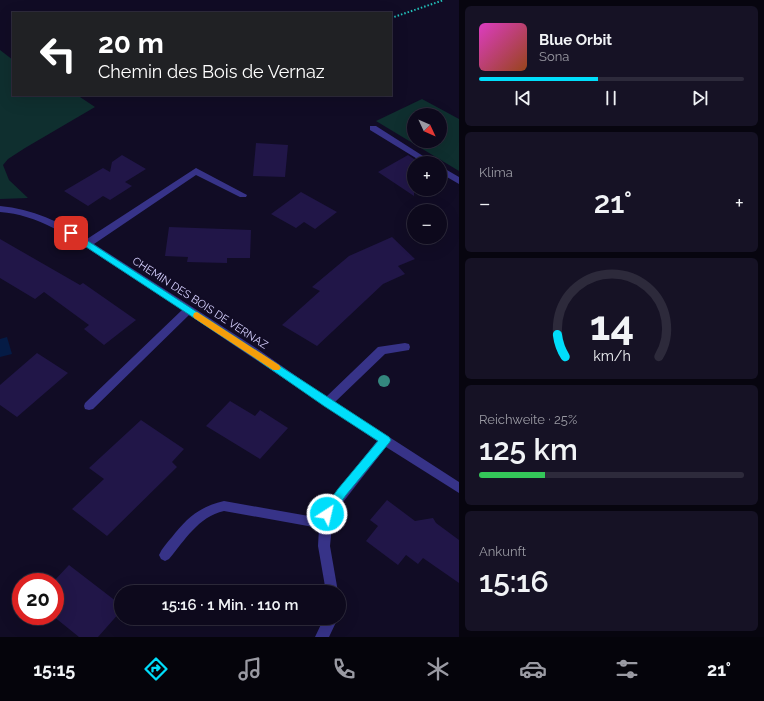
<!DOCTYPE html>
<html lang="de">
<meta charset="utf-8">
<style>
:root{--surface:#0d091c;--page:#161225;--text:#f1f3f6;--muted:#9a9aa3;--line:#2d2a3b;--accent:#00defb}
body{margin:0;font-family:Raleway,sans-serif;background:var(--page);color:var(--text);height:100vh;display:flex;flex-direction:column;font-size:15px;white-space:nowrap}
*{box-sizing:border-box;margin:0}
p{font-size:13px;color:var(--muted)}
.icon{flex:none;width:22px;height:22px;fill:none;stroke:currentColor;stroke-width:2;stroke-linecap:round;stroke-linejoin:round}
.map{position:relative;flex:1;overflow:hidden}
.details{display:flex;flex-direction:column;gap:6px;padding:6px;background:#07050f;width:305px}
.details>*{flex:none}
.banner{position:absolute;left:12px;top:12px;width:380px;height:84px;border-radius:0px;box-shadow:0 4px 16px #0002,0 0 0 1px var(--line);background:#202124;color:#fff;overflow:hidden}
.needle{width:26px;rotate:134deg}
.fabs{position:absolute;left:407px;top:108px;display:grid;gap:8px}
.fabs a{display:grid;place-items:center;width:40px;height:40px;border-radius:50%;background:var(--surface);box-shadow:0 4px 16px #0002,0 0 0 1px var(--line);font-size:20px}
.speed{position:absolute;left:12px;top:573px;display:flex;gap:8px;font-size:20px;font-weight:700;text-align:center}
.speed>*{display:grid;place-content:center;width:52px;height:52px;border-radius:50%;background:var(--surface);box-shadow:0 4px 16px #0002,0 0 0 1px var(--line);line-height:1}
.speed .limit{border:6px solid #d22;background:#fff;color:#111}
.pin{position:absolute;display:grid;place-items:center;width:34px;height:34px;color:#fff;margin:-17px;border-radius:8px;box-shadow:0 2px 6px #0006}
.me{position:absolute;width:44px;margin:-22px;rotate:35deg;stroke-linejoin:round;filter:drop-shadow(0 0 3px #0008)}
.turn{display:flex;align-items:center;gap:14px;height:84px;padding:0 20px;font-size:18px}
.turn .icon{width:52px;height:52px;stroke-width:2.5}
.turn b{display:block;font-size:28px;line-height:34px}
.big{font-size:30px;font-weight:600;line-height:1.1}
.details .tile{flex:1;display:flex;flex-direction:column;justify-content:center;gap:6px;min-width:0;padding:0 14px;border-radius:6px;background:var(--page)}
.details .dial{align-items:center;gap:0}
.dial svg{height:104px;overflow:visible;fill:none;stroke:var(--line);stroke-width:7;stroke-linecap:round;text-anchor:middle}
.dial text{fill:var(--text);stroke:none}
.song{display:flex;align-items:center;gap:12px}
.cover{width:48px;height:48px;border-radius:6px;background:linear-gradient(135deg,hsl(310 70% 55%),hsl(20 70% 35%))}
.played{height:4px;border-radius:2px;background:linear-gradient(90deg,var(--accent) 45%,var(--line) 45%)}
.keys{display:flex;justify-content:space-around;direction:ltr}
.heat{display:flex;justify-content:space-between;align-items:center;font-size:22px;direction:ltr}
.charge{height:6px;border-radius:3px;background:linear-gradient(90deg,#34c759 25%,var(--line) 0)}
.trip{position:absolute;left:114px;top:585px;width:232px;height:40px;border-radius:20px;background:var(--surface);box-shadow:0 4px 16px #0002,0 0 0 1px var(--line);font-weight:600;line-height:40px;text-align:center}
.menu{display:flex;height:64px;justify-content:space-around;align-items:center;background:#05040b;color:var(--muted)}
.menu .icon{width:28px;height:28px}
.menu .on{color:var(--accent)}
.menu b{font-size:18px;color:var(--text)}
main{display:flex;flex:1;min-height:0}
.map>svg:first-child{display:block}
.green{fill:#0f2f2f;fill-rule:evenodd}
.water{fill:#051b45}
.building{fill:#211648}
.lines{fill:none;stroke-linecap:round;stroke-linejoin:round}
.path{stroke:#23c0b9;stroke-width:2;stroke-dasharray:1.5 2;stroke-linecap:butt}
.minor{fill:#373388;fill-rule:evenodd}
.tree{fill:#34877e}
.route{fill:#00defb;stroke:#0090a3}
.slow{fill:#f59e0b}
.labels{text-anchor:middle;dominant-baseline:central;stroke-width:4;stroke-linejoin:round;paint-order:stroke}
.street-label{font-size:11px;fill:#d6d0ff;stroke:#110c25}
</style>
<main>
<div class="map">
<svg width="459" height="637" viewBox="0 0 459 637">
<rect width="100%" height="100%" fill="#110c25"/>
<path class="green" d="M0 50 13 60V95H77L95 107 25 148 8 159 3 165 9 180 28 198 0 199Z
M422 99 459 119V171L376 121ZM414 115H440V141H414Z"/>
<path class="water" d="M7 337 12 354 0 357V339Z"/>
<path class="building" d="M256 143 288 145 285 177 253 176Z
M122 155 146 169 125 182 132 186 110 200 103 196 88 206 64 191 103 168 110 172 112 162Z
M408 155 414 159V196L378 172Z
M301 192 337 212 315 229 304 222 296 228 271 214Z
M169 227 251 230 250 258H227V263L187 262 188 257 165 256Z
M392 237 415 259 398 266 405 274 383 284 317 346 282 325 320 291 312 287 349 256Z
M0 239 80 285 83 283 136 320 104 345 84 329 89 325 44 292 35 299 0 278Z
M37 353 68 373 17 417 0 405V385Z
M230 401 255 416 260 410 288 428 260 459 206 426Z
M141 420 184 449 172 462 177 467 107 536 72 509 104 479 89 468Z
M387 500 415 521 433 518 436 523 459 540V583L423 558 418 564 406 555 398 565 366 541 378 526 370 520Z
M69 565 121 605V611L98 637H79L53 616H55V582H53Z"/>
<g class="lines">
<path class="path" d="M391 18 444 0"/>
<path class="minor" d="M370 126H376L434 163H424L370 130Z
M440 166 459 177V184L440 173Z
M196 168 247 195 246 197H240L196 175 94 244 259 350 326 397 378 347 405 343 409 344 410 347 409 350 385 354 335 402 459 482V493L386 447 333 515 330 546 338 592H326L318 546 319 528 224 511C198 517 185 540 169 559L165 561 161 559 159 555C162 548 167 543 172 537 186 519 200 506 224 501L320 518 323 509 377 441 189 315 93 409 89 410 85 409 84 406 85 403 182 310C158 294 134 279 110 263 76 241 42 215 0 212V206C32 209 61 222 87 239Z
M324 618H338L329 637H315Z"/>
</g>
<circle class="tree" cx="384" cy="381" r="6"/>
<path class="route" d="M71 230 389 437 391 440 389 443 346 495 331 517 327 518 323 517 321 514 323 510 338 489 378 441 324 406 252 356 68 235 66 233Z"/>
<path class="slow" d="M197 312 279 365 281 368 279 370H273L194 318 193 316 194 313Z"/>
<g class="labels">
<g class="street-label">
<text transform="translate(200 303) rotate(33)">CHEMIN DES BOIS DE VERNAZ</text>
</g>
</g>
</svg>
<div class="fabs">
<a><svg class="needle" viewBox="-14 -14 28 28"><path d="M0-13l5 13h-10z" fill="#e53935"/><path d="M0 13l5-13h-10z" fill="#9a9aa3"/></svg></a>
<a>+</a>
<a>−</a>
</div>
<div class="speed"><div class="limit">20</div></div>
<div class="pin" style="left:71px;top:233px;background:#d93025"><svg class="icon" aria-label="arrive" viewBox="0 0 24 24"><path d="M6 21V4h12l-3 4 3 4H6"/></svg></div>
<svg class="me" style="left:327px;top:514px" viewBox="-20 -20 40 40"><circle r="17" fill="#00defb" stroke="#fff" stroke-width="3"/><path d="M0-11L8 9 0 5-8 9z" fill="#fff"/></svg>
<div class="trip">15:16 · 1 Min. · 110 m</div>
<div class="banner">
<div class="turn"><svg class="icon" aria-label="left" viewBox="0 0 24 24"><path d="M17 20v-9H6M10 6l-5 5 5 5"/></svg><div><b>20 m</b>Chemin des Bois de Vernaz</div></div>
</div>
</div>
<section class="details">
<div class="tile">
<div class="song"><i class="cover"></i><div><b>Blue Orbit</b><p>Sona</p></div></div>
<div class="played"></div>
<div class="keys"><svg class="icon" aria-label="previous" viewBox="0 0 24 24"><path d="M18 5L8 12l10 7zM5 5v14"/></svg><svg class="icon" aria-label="pause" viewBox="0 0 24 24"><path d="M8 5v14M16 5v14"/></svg><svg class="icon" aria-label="next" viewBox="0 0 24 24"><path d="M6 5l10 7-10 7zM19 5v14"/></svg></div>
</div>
<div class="tile"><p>Klima</p>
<div class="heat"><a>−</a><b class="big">21°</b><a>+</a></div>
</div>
<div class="tile dial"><svg viewBox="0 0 100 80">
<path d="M14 69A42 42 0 1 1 86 69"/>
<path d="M14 69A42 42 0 0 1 8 52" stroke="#00defb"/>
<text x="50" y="56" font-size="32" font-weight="700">14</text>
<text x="50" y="72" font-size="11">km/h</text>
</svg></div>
<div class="tile"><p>Reichweite · 25%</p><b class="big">125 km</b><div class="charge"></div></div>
<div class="tile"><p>Ankunft</p><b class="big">15:16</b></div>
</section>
</main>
<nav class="menu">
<b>15:15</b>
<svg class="icon on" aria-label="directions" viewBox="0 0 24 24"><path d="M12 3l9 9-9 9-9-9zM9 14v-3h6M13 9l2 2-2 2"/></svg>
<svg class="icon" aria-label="music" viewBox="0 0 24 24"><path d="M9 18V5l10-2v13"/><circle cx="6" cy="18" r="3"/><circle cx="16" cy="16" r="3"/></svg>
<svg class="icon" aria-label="phone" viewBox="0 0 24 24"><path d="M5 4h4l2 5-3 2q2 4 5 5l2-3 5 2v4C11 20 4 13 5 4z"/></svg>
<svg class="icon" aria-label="climate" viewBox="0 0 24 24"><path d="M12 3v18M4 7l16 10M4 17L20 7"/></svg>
<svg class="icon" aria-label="car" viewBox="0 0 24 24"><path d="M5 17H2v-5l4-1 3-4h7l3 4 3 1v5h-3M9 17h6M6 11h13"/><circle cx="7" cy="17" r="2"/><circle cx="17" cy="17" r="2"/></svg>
<svg class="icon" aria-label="filters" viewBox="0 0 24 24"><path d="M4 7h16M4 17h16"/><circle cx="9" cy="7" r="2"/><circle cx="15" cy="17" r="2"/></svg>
<b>21°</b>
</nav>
